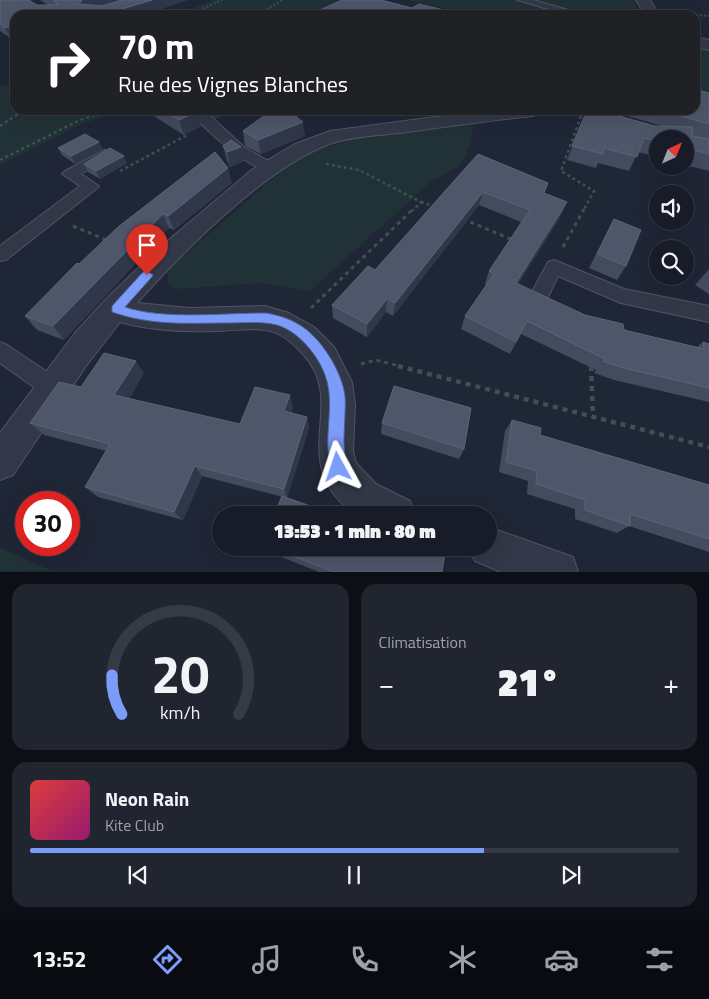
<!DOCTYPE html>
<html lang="fr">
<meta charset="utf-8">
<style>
:root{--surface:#171c28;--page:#202530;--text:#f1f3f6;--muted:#9ea1a8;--line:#363a45;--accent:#7c9cfa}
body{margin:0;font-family:"Titillium Web",sans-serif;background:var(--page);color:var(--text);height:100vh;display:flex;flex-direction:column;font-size:19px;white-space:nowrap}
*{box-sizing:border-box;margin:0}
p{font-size:16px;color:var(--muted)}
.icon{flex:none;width:28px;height:28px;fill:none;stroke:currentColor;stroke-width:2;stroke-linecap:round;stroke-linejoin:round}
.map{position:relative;height:572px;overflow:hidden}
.details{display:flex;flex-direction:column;gap:12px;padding:12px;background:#0d0f16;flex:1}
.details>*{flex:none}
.banner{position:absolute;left:10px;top:10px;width:690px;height:105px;border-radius:15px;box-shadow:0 5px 20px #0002,0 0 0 1px var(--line);background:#202124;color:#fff;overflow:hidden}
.needle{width:32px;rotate:43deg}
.controls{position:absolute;left:649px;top:130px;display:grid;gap:10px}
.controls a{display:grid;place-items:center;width:45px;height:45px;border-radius:50%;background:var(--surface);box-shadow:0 5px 20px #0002,0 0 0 1px var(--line);font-size:25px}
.speed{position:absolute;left:15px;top:491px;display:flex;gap:10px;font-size:25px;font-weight:700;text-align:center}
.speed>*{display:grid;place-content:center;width:65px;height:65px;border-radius:50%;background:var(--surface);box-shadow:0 5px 20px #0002,0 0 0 1px var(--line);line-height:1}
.speed .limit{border:8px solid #d22;background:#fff;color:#111}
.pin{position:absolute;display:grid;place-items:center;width:42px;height:42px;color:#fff;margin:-51px -21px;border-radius:50% 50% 50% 0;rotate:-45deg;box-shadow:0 0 5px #0007}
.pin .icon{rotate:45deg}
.me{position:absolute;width:55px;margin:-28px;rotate:355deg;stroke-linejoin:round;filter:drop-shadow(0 0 4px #0008)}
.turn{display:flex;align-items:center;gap:18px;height:105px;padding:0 25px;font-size:22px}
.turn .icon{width:65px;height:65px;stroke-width:2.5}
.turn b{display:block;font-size:35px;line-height:42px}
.big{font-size:38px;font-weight:800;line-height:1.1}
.details .widget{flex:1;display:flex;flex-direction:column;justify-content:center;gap:8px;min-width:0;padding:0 18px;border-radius:15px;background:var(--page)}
.details .dial{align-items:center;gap:0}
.dial svg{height:130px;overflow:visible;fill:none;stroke:var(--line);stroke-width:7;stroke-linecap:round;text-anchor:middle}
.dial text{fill:var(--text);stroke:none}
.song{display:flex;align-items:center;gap:15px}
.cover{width:60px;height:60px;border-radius:8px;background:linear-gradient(135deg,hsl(0 70% 55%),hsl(320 70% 35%))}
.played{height:5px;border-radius:2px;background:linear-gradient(90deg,var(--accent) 70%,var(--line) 70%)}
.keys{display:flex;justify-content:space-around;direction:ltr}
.heat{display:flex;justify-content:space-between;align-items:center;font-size:28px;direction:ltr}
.details .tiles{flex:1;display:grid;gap:12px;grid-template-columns:1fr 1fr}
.widget:last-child{grid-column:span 2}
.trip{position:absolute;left:212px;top:506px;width:285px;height:50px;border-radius:25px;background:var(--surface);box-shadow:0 5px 20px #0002,0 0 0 1px var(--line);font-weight:800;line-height:50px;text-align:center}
.menu{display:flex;height:80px;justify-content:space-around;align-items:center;background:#090b10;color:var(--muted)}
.menu .icon{width:35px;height:35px}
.menu .on{color:var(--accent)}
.menu b{font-size:22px;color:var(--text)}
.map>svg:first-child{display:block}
.green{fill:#213237}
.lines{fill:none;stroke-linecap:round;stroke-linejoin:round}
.service-casing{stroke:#505565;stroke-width:2}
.minor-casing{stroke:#505565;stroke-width:2}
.path-far3{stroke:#3e4f55;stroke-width:2;stroke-dasharray:2 2;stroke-linecap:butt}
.path-far2{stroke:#3e4f55;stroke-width:2.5;stroke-dasharray:3 3;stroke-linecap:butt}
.path-far1{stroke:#3e4f55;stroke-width:3;stroke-dasharray:4 4;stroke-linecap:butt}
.path{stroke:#3e4f55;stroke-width:4.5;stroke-dasharray:5 5;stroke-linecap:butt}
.service{fill:#323847;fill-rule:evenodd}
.minor{fill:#323847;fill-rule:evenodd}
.wall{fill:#434b5f}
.shaded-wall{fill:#30374a}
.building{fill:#4e566a;stroke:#5d6478}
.route{fill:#7c9cfa;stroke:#5165a2}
</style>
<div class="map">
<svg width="709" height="572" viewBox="0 0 709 572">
<rect width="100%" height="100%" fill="#1f2636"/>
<path class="green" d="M213 0H357L329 15H176Z
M409 0H633L642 15H475Z
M695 44 709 47V95L695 91Z
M15 81V110H123L78 126 0 166V87Z
M474 125 470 145 464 159 456 168 432 181 312 289 306 291 259 283 178 289 169 286 167 278 171 267 287 166 309 153 349 140 381 134Z
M0 548 53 571H0Z"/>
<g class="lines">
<g class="service-casing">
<path id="service" d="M517 0H533L586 15H569Z
M189 110H204L244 147 274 164 276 167 274 170C253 175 202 127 189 110Z
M105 150 110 151 112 154 110 157 81 174 99 186 96 189 6 260 0 261V246L80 186 62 174 65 171Z
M554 260 624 289 709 306V322L621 303 558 276 548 297 541 299 534 297 532 292 548 262Z
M0 342 7 345 61 381 64 388 61 395 53 398 45 395 0 363Z"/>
</g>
<g class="minor-casing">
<path id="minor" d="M636 0H650L659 15H645Z
M695 37 709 40V50L695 47Z
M487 110H542L539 114 532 116C488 121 444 127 400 133 380 135 359 136 340 141 275 157 182 253 137 303L190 308 265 306 289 313 314 327 334 347 352 382 355 405 353 451 356 463 376 484 410 501 415 515H356C283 463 350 404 303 354 294 344 279 331 265 330 250 328 234 330 219 331 185 332 153 331 120 322L86 366 13 475 0 480V433L75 333 107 298 158 249 253 169 295 144 330 131Z
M489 527 573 557 578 572H501L475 561 469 548H489Z"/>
</g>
<path class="path-far3" d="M672 13 709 16
M188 15 222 0
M256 15 283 0
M13 74 15 73"/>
<path class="path-far2" d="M581 116 561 171 594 191 583 211
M0 126 24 110
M0 160 80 120 111 110
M326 164 359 170 421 202 412 211
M120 171 189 134
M421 202 435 207"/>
<path class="path-far1" d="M463 219 513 240
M73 226 109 241
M563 247 584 209
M311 308 413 209
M361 364 376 360 403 367
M591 365V367"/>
<path class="path" d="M398 366 709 447
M591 366 593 417"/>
<use href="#service" class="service"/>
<use href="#minor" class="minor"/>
</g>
<path class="wall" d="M0 0 37 5H48L40 0H118L101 6H103L121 0H187L144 15H15V38L12 39 0 31Z
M709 93V171L685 165V139H658V157L638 152 629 171 598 163 596 168 567 160 587 110 619 116 655 126H662L607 110H695Z
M144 110H196L201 126 184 135Z
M206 110H232L216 118Z
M243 131 305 136 261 154 245 146Z
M223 146 244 161 230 167 227 160Z
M58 148 103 149 75 164 62 155Z
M478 154 548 183 544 193 561 216 518 284 585 315 624 330 697 347 703 342 709 344V402L614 380 594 373 596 370 521 334 510 354 461 329 465 316 486 285 485 284 489 271 521 222 479 205 393 316 386 312 367 337 333 318 332 305 375 270Z
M127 163 100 179 88 172 84 164Z
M232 183 174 230 169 228 64 340 37 330 25 316 118 227Z
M614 219 626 266 617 280 589 268Z
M709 269V294L695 285Z
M144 373 129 399 240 424 293 407 291 413 307 417 309 428 287 498 202 476 183 520 98 497 85 487 106 451 44 435 30 423 81 387Z
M512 420 540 435 709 485V552L629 526 617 533 575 519V509L527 494 528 481 499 472 505 431Z
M382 423 464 449 459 459 381 434Z
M264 548H427L442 572H319L266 551Z"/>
<path class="shaded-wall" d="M82 0H118L86 10 79 4Z
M152 0H187L144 15H102Z
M15 25V38L12 39 5 28Z
M214 110H232L216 118Z
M197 112 201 126 184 135 179 120Z
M303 122 305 136 261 154 258 140Z
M99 142 103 149 75 164 71 156Z
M241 147 244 161 230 167 227 152Z
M124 156 127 163 100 179 96 171Z
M228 168 232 183 174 230 168 216Z
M483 192 479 205 393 316 395 303Z
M567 202 561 216 510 296 516 283Z
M163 214 169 228 64 340 53 326Z
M387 299 386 312 367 337V324Z
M527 321 521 334 510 354 516 342Z
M136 361 144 373 124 407 114 395Z
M290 395 293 407 287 423 284 411Z
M307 417 309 428 287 498 284 489Z
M195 466 202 476 183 520 174 512Z"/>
<path class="building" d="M0 0H29L37 5H57L56 2 53 0H82L79 4 103 6 121 0H152L102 15H15V25L5 28 0 24Z
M342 0H381L412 8 419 4 444 10 458 15H309Z
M695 89 709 93V124L661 110H695Z
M162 110H196L197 112 179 120Z
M272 110H288L303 122 258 140 243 131Z
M587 110H605L619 116 655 126 692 127 693 136 709 139V154L685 148V139H658V141L644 138 637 157 604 148 603 154 572 146Z
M85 134 99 142 71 156 58 148Z
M231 140 241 147 227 152 223 146Z
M110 148 124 156 96 171 84 164Z
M215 152 228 168 168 216 163 214 53 326 25 316 77 263 79 264 118 227Z
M478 154 548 183 544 193 567 202 516 283 585 315 623 324 624 330 704 349 703 342 709 344V388L624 368 603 361 605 359 527 321 516 342 465 316 494 274 489 271 530 210 483 192 395 303 387 299 367 324 332 305 368 266 375 270Z
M614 219 641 230 626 266 597 254Z
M104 353 136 361 114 395 240 424 255 387 290 395 284 411 307 417 284 489 195 466 174 512 85 487 110 444 30 423 59 382 81 387Z
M394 386 471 408 464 449 382 423Z
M512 420 541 428 540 435 709 485V539L630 514V526L585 510V500L536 484 537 471 506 462Z
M282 496 336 515H274Z
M271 548H427L445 554 442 572H334Z"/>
<path class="route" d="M147 271 153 275 151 278 125 307C163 320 224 313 266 313 277 315 288 318 298 324 320 336 342 371 345 396 346 409 344 425 344 438 343 449 348 462 344 472L338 474 333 472C320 442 337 407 325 375 318 355 298 331 277 325 261 321 244 323 228 323 186 323 152 326 112 312V306L143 272Z"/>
</svg>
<div class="controls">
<a><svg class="needle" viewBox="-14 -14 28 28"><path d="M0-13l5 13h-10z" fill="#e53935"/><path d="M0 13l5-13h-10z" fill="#9ea1a8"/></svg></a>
<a><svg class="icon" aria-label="sound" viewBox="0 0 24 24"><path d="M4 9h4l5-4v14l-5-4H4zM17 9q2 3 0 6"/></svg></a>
<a><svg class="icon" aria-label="search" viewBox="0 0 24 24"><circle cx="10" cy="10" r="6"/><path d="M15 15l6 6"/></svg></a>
</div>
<div class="speed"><div class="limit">30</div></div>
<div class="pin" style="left:147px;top:275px;background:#d93025"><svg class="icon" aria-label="arrive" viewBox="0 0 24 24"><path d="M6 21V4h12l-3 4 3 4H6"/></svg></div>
<svg class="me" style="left:338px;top:467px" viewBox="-20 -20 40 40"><path d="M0-17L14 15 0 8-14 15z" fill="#7c9cfa" stroke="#fff" stroke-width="4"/></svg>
<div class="trip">13:53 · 1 min · 80 m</div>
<div class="banner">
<div class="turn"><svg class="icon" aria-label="right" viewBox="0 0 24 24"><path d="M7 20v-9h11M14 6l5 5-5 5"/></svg><div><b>70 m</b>Rue des Vignes Blanches</div></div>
</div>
</div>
<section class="details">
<div class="tiles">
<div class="widget dial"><svg viewBox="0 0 100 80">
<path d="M14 69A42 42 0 1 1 86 69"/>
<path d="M14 69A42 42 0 0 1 8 45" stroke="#7c9cfa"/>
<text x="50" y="56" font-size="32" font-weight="700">20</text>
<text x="50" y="72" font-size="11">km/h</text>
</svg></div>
<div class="widget"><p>Climatisation</p>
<div class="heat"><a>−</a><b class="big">21°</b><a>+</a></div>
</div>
<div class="widget">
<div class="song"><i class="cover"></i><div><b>Neon Rain</b><p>Kite Club</p></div></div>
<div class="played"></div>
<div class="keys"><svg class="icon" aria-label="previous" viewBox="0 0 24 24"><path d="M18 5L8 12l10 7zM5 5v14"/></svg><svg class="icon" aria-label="pause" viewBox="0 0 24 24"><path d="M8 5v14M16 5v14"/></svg><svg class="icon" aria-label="next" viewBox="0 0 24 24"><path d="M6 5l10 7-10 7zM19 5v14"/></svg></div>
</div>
</div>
</section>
<nav class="menu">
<b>13:52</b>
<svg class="icon on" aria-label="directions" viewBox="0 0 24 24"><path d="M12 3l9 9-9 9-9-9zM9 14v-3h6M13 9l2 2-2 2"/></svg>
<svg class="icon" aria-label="music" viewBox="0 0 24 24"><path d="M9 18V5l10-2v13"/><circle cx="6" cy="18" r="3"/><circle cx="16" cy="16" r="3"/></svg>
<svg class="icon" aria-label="phone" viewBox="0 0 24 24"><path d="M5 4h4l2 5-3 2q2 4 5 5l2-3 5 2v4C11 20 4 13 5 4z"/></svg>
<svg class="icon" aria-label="climate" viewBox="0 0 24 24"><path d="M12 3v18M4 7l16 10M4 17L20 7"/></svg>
<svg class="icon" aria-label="car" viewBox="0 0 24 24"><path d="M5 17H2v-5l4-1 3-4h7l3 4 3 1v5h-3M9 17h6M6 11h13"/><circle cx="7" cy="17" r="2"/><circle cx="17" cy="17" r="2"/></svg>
<svg class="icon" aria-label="filters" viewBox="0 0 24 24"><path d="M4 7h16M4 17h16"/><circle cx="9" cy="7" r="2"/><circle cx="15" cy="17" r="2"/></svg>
</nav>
